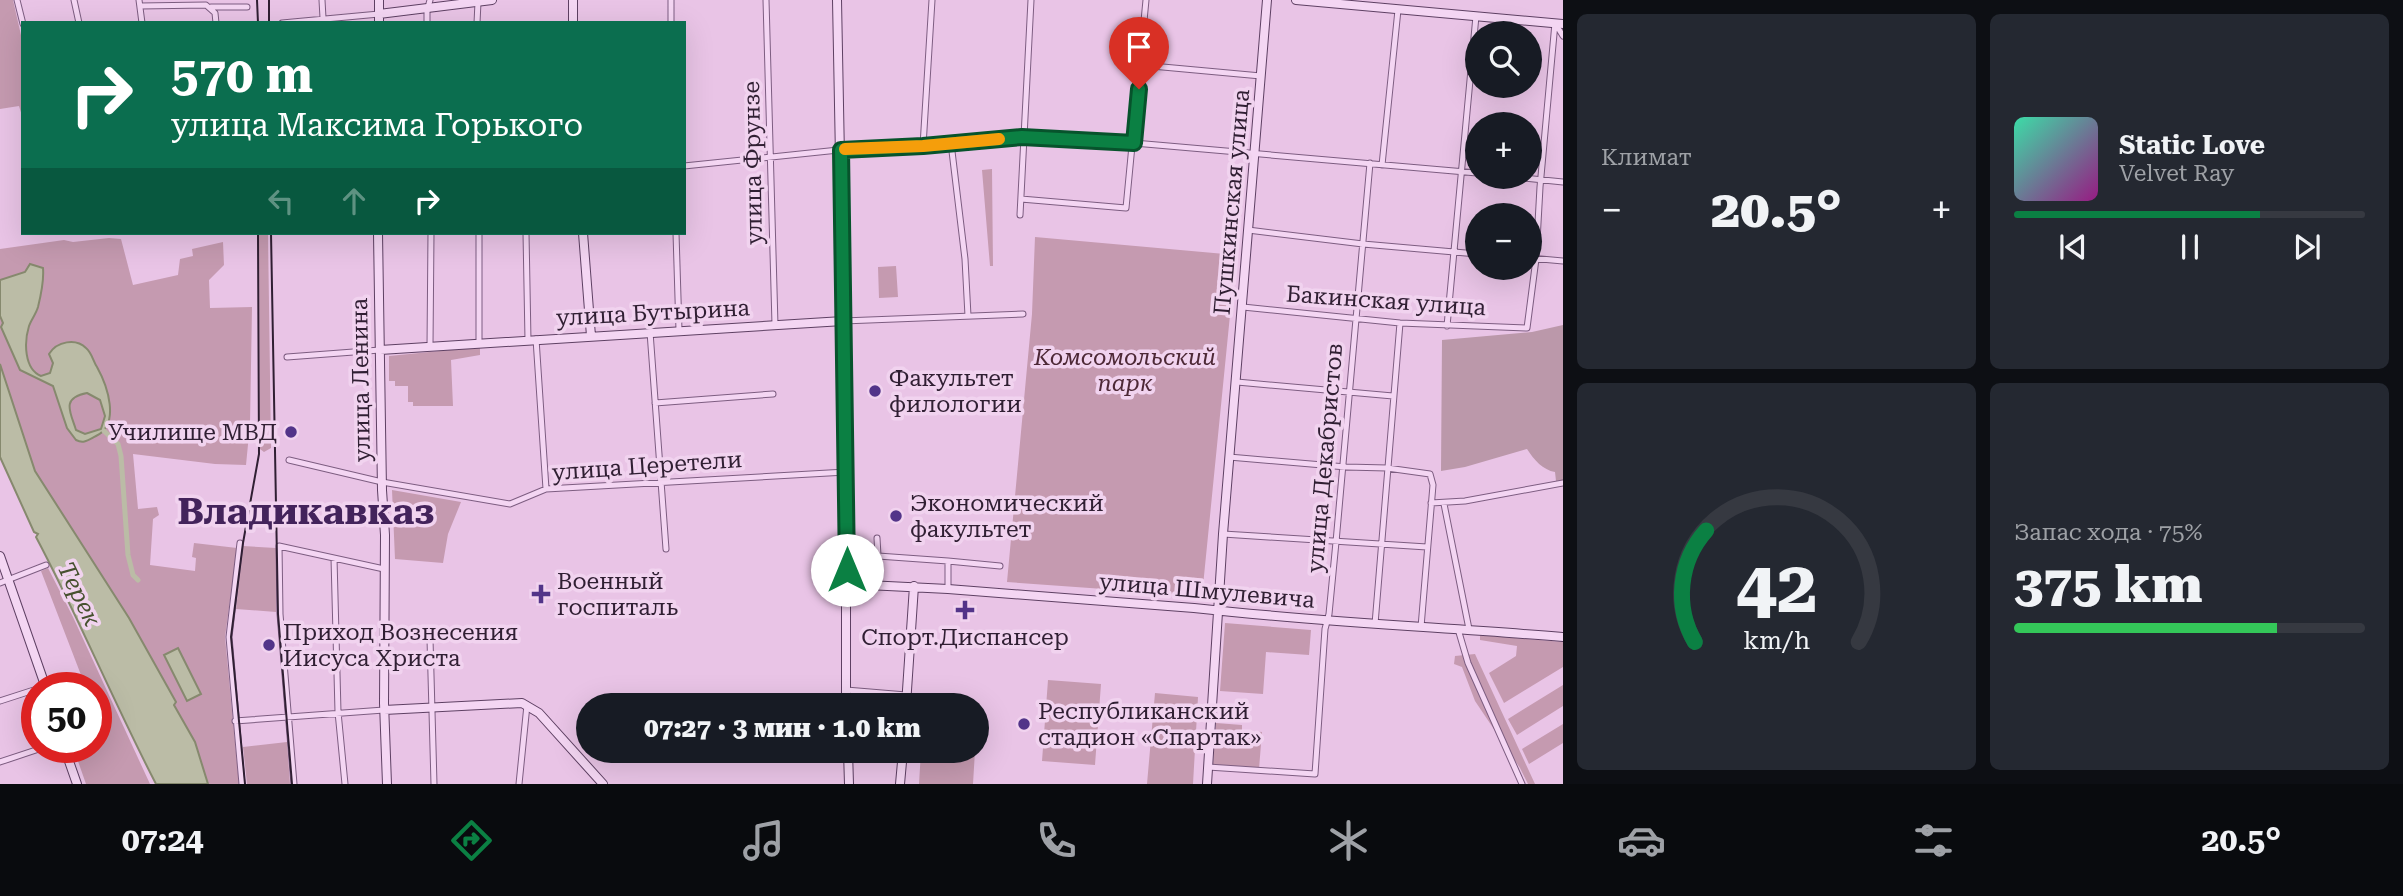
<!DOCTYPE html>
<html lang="ru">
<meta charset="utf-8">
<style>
:root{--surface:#171b24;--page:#242831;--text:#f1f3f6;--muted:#9ea1a6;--line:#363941;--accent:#0b8043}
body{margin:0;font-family:"Roboto Serif",serif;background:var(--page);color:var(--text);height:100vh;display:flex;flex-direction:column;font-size:26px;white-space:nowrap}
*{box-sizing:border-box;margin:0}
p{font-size:23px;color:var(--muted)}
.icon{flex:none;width:38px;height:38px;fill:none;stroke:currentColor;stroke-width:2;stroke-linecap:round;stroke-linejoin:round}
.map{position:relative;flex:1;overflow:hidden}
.sheet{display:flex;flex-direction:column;gap:14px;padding:14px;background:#0d0f14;width:840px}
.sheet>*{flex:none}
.banner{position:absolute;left:21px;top:21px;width:665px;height:214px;border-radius:0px;box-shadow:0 7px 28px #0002;background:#0b6e4f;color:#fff;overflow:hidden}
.controls{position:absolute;left:1465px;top:21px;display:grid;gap:14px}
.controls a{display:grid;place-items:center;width:77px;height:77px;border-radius:50%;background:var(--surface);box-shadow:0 7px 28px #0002;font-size:35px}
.speed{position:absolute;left:21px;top:672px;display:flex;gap:14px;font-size:35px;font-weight:700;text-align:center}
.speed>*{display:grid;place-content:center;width:91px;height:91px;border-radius:50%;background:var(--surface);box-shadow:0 7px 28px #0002;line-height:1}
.speed .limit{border:10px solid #d22;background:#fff;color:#111}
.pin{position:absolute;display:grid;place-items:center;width:60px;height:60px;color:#fff;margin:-72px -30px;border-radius:50% 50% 50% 0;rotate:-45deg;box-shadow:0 0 7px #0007}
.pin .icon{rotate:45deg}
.me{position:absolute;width:77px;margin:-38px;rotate:0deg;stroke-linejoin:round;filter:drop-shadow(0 0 5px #0008)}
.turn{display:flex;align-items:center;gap:24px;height:147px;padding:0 35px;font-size:32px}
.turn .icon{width:91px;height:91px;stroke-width:2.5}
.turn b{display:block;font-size:49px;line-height:60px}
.lanes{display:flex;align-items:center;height:66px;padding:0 35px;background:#0003;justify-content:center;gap:35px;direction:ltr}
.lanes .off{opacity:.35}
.big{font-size:52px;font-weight:800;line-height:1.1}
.sheet .tile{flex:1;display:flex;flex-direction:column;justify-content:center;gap:10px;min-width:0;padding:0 24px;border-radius:10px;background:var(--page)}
.sheet .dial{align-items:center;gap:0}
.dial svg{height:182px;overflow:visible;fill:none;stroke:var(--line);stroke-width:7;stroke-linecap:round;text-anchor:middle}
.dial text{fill:var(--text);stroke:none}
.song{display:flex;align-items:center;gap:21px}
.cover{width:84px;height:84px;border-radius:10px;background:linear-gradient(135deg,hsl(160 70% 55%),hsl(310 70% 35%))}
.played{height:7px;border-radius:4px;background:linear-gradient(90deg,var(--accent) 70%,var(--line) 70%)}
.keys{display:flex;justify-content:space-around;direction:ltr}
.heat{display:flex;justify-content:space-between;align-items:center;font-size:38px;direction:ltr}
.charge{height:10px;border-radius:5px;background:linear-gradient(90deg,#34c759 75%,var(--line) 0)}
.sheet .tiles{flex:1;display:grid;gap:14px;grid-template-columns:repeat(2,1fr)}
.trip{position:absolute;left:576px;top:693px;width:413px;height:70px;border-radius:35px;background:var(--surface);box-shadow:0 7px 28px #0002;font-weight:800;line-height:70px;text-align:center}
.tab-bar{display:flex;height:112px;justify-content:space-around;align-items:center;background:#090b0e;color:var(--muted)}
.tab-bar .icon{width:49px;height:49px}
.tab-bar .active{color:var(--accent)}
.tab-bar b{font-size:32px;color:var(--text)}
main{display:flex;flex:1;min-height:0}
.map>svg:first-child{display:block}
.green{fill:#c59ab0}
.cemetery{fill:#bb98aa}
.water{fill:#bbbca6;stroke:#86896e;stroke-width:2;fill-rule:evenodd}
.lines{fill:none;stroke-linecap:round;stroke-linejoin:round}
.canal{stroke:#bbbca6;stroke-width:5}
.street-casing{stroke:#7d5d81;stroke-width:7}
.secondary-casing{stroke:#5e4063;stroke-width:10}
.street{stroke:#f4d6f3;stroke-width:5}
.secondary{stroke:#f4d6f3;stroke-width:8}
.tram{stroke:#301f33;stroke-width:2}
.route-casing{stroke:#07532c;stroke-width:18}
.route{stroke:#0b8043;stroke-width:12}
.slow{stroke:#f59e0b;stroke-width:12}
.poi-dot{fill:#523489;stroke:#f1d3ef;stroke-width:2.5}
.labels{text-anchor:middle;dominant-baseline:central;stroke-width:7;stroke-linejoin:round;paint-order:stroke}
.street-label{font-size:23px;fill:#301f33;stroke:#f1d3ef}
.park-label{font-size:23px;font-style:italic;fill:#4d2836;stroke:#f1d3ef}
.poi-label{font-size:23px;fill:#301f33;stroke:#f1d3ef;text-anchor:start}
.water-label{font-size:24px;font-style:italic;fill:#475130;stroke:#f1d3ef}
.town-label{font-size:37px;font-weight:bold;fill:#43235b;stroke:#f1d3ef}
</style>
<main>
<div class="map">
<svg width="1563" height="784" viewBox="0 0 1563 784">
<rect width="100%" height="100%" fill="#e9c4e6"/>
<path class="green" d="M0 0H13L23 44V119L19 106 0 109Z
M992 169 993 266H990L982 170Z
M259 233H268L271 448 264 452 260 449Z
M1035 237 1236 255 1202 596 1007 582 1032 314Z
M109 238 121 239 133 285 178 275 180 259 193 256 192 249 223 242 224 265 209 280 210 308 252 307 250 424 246 465 215 464 133 454 138 509 157 507 159 515 153 519 150 565 195 571 196 558 192 557 194 543 237 548 225 637 239 784H208L206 782 195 742 174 704 176 701 129 618 35 471 0 364V249L64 240 73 242Z
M896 266 898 297 879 298 878 267Z
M480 347V355L451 360 453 406H413V402H408V386H395V381H389V356Z
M392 490 461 502 448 534 443 563 395 559Z
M243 546 276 548V612L236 609Z
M48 568 73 617 150 784H86L73 747H96V688H86L41 571Z
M1225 623 1311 630 1309 655 1266 652 1263 694 1220 691Z
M1480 635 1563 642V667L1504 703 1489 673 1516 656 1517 646 1480 640Z
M1475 654 1535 784H1528L1520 768 1475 701 1462 667 1454 664 1455 656Z
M1048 680 1101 684 1095 765 1042 761Z
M1563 685V706L1517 735 1508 719Z
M1155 693 1198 697 1193 784H1147Z
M1216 723 1242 725V730L1262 732 1259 769 1213 765Z
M1563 724V743L1529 764 1522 749Z
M287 742 290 784H247L243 747Z
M921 751H975L973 784H919Z"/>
<path class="cemetery" d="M1563 325V480L1556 481 1555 472C1543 470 1534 460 1527 449L1465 467 1441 471 1442 340 1532 332Z"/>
<path class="water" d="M30 264 43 268C44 280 41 295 38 307 36 314 31 320 29 326 24 342 24 369 41 376L50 373 53 363 49 354C57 341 76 338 86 348 92 353 93 361 97 367 107 385 121 424 96 436 88 440 84 444 76 440L67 428 53 386 20 370 1 327 3 323 0 316V280L25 272ZM87 393 100 400 105 416 101 429 85 434 76 430C71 413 60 398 87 393Z
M0 364 35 471 129 618 176 702 174 705 195 742 208 784H156C114 703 79 618 36 537L38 534 34 532 0 457Z
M178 648 201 694 187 701 164 655Z"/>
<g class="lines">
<path class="canal" d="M104 431 118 444 121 456 128 555 133 575 138 580"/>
<g class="street-casing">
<path id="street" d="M17 0 23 24
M74 0 79 23
M139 0 142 23
M322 0 323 18
M671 0V23
M766 0 775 325
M140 6 206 5 215 13 216 23
M211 7H247
M282 23 379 14
M427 23V11L430 0
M477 23 478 2
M1555 23 1563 36
M1141 65 1261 76
M951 143 965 259 968 316
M923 146 932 0
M1382 165 1398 10
M684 166 848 149 923 146 1022 137 1134 143 1477 173
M1513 177 1563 182
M1021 199 1126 208 1146 0
M1020 215 1031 0
M1248 230 1363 244 1477 254
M526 233 528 340
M676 233 679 330
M1530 258 1563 261
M1243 307 1400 323 1527 328 1536 259 1540 187 1555 23
M843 321 1023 314
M1447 326 1476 16
M650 332 666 549
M536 339 546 489
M479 343V233
M430 346 431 233
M287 357 380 350
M1237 382 1393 396
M655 403 773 394
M1229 457 1346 467 1387 468 1430 474 1433 485 1421 627
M289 460 382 482 510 504 546 489 846 472
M1431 503 1465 501 1563 483
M1444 504 1469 629
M1223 534 1427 547
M877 538 878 556 948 561V589
M240 543 229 637 242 784
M334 558 338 712 345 784
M948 561 1000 566
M0 583 46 565
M1375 624 1400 323
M1458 629 1468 663 1522 784
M430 639 434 784
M846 690 906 695
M0 701 37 689
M235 721 384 710
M0 762 45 747
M1208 767 1315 774 1325 629 1329 614 1336 542 1370 163
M294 784 280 614 279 546 384 569
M519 784 527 705"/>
</g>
<g class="secondary-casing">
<path id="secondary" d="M573 0V23
M837 0 846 472V705
M1296 0 1563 24
M379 14 492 0
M379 23V0
M378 233 382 490 385 535 384 703 387 784
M583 233 591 336
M380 350 843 321
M0 556 46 688
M847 584 948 589 1194 608C1317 622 1440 627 1563 637
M906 705 914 586
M384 710 522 703 539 713 603 784
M64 747 77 784
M848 751 849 784
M900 784 903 751
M1207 784 1223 534 1267 0"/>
</g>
<use href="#street" class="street"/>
<use href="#secondary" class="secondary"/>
<path class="tram" d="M257 0 258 23
M269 0V23
M271 233 278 614 292 784
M245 784 231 637 243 543 259 454 258 233"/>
</g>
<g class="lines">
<g class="route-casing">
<path id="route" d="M847 570 841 150 923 146 1022 137 1134 143 1139 89"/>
</g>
<use href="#route" class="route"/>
<path class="slow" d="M845 149 923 146 999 139"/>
</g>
<g class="poi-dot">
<circle cx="875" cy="391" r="7"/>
<circle cx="291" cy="432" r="7"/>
<circle cx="896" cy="516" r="7"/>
<path d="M537.5 583.5h7v7h7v7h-7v7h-7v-7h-7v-7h7z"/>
<path d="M961.5 599.5h7v7h7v7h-7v7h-7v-7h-7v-7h7z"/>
<circle cx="269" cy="645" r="7"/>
<circle cx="1024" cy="724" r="7"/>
</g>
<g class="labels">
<g class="street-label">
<text transform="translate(753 163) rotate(-91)">улица Фрунзе</text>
<text transform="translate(1232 202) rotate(-85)">Пушкинская улица</text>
<text transform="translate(1386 301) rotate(4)">Бакинская улица</text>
<text transform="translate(653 313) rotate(-3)">улица Бутырина</text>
<text transform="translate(361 380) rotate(-91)">улица Ленина</text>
<text transform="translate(1325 458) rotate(-85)">улица Декабристов</text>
<text transform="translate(647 466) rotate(-4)">улица Церетели</text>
<text transform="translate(1207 591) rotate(5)">улица Шмулевича</text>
</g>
<g class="park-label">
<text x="1125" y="357">Комсомольский<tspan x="1125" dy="26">парк</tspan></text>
</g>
<g class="poi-label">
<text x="889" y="378">Факультет<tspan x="889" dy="26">филологии</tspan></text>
<text x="277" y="432" text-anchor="end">Училище МВД</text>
<text x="910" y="503">Экономический<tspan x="910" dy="26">факультет</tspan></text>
<text x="557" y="581">Военный<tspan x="557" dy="26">госпиталь</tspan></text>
<text x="283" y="632">Приход Вознесения<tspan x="283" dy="26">Иисуса Христа</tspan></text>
<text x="965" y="637" text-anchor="middle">Спорт.Диспансер</text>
<text x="1038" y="711">Республиканский<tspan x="1038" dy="26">стадион «Спартак»</tspan></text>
</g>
<g class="water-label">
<text transform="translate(79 594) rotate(64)">Терек</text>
</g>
<g class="town-label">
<text x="306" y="511">Владикавказ</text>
</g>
</g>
</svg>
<div class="controls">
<a><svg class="icon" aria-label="search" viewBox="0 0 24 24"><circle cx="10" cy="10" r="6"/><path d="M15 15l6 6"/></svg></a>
<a>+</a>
<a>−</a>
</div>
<div class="speed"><div class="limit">50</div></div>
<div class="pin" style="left:1139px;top:89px;background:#d93025"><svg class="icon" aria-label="arrive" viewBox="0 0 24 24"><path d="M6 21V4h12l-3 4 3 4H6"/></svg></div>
<svg class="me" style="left:847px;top:570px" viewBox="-20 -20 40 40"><circle r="19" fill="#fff"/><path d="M0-13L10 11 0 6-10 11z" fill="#0b8043"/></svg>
<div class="trip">07:27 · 3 мин · 1.0 km</div>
<div class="banner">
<div class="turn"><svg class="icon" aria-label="right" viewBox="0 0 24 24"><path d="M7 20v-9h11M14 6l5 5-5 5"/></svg><div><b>570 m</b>улица Максима Горького</div></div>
<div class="lanes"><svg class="icon off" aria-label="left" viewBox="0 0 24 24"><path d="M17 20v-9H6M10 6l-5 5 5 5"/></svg><svg class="icon off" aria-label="ahead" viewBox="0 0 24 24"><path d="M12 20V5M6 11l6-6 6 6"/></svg><svg class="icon" aria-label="right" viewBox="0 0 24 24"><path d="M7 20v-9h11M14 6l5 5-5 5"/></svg></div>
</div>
</div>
<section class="sheet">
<div class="tiles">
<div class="tile"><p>Климат</p>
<div class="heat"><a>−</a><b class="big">20.5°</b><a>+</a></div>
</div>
<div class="tile">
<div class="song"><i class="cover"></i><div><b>Static Love</b><p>Velvet Ray</p></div></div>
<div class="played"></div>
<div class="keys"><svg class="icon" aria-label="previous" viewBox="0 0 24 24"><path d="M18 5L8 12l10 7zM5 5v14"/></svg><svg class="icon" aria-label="pause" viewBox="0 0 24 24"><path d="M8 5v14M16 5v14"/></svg><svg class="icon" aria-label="next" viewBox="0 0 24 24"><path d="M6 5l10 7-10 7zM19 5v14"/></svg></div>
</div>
<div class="tile dial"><svg viewBox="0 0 100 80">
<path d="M14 69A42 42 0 1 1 86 69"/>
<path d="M14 69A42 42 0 0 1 19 20" stroke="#0b8043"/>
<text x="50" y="56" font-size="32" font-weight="700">42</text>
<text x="50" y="72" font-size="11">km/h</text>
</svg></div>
<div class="tile"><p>Запас хода · 75%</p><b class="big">375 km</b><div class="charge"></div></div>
</div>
</section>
</main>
<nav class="tab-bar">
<b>07:24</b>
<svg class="icon active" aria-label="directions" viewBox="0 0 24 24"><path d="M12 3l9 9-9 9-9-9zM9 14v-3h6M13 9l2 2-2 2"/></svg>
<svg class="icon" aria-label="music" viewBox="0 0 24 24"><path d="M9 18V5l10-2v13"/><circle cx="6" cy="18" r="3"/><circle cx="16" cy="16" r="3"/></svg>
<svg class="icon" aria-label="phone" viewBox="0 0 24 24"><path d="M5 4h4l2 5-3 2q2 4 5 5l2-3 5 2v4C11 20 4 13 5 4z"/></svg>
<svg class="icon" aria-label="climate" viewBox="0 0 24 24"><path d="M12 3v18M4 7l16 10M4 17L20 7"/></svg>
<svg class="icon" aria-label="car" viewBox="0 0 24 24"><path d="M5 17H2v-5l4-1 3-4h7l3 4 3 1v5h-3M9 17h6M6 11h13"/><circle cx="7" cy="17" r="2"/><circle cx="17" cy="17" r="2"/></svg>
<svg class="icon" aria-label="filters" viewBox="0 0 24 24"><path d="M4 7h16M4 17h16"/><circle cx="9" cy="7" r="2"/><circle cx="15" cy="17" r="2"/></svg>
<b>20.5°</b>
</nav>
